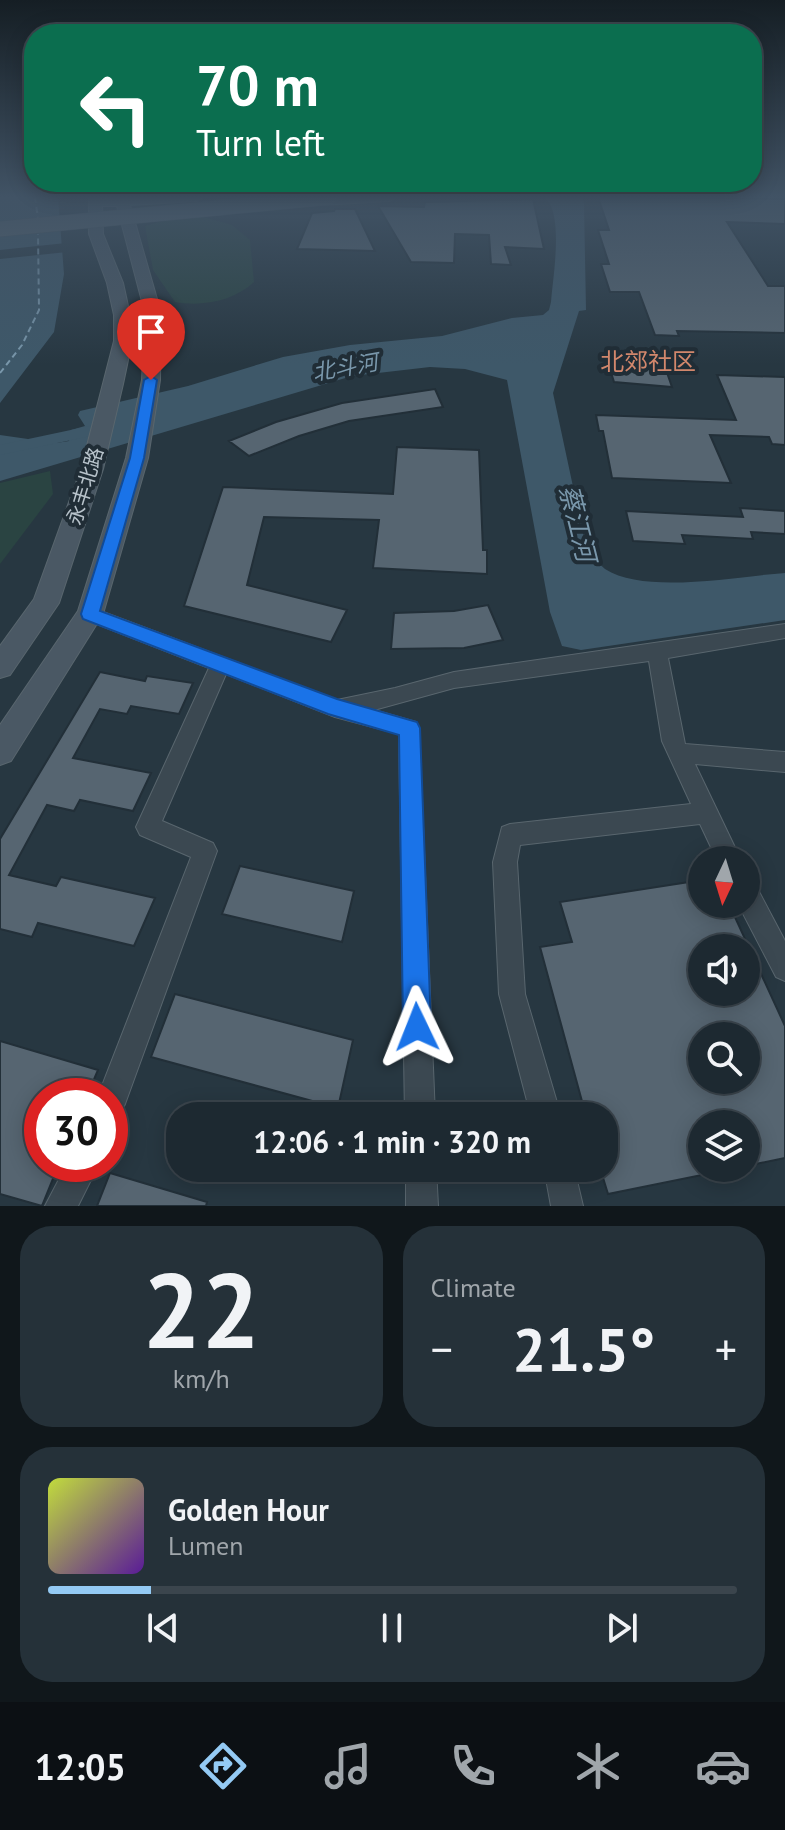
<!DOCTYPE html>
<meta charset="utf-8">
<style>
:root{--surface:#1d2931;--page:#253139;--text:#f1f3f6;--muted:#a0a6ab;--line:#3b454d;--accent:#94caf4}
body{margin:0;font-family:"PT Sans","Noto Sans SC",sans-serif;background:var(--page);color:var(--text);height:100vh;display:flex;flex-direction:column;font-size:30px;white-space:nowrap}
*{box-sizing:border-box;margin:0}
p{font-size:26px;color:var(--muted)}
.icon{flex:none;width:44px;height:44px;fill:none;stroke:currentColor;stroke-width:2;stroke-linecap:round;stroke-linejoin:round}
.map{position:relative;height:1206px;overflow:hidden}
.details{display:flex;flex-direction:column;gap:20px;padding:20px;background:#10171b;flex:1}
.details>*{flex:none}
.top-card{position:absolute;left:24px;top:24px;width:738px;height:168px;border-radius:32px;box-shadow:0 4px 20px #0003,0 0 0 2px var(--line);background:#0b6e4f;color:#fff;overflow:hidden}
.needle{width:52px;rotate:184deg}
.fabs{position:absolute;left:688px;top:846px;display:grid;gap:16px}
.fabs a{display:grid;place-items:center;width:72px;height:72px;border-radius:50%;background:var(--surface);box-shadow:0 4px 20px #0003,0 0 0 2px var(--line);font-size:40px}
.speed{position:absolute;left:24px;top:1078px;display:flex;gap:16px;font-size:40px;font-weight:700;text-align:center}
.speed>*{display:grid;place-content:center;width:104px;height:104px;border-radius:50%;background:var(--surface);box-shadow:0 4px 20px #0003,0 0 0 2px var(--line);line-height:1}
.speed .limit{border:12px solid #d22;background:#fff;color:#111}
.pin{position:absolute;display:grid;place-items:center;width:68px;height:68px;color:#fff;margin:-82px -34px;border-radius:50% 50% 50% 0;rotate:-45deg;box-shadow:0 0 8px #0007}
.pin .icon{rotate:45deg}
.me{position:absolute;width:88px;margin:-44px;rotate:358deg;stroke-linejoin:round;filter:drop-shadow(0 0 6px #0008)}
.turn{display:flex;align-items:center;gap:28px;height:168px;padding:0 40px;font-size:36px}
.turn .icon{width:104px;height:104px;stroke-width:2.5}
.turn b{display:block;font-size:56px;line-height:68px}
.big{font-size:60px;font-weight:700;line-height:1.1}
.details .widget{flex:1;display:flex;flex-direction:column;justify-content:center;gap:12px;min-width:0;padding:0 28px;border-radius:32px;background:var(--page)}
.details .dial{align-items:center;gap:0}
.dial b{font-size:104px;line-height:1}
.song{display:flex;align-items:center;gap:24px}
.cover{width:96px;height:96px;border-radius:12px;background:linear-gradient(135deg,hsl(70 70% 55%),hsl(270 70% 35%))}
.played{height:8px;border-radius:4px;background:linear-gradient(90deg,var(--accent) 15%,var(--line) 15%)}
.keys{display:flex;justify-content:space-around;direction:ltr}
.heat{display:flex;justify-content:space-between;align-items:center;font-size:44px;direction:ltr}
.details .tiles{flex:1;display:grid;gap:20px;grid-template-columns:1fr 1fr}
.widget:last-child{grid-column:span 2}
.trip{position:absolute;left:166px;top:1102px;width:452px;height:80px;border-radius:32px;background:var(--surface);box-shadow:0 4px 20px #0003,0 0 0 2px var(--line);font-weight:700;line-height:80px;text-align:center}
.dock{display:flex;height:128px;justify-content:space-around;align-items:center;background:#0c1014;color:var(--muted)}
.dock .icon{width:56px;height:56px}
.dock .active{color:var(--accent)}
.dock b{font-size:36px;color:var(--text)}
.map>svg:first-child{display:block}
.green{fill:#2a4442}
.water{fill:#3e5869}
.pier{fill:#273741}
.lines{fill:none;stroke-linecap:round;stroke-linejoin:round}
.canal{fill:#3e5869;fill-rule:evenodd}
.ferry{stroke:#7a98ac;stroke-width:2;stroke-dasharray:6 4;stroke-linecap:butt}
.building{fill:#566571;stroke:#222f38;stroke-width:2;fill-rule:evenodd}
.minor-casing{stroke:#59666e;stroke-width:2}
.secondary-casing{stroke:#59666e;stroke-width:2}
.minor{fill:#3b4851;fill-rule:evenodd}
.secondary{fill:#4a5864;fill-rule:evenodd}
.primary-bridge-casing{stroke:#48545d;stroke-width:16;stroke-linecap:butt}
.primary-bridge{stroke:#5a6771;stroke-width:15}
.route{fill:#1a73e8;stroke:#114b97;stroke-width:2}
.labels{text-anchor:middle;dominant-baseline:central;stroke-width:8;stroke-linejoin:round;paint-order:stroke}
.far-street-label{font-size:20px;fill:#b8c3cb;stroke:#202d36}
.far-water-label{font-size:22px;font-style:italic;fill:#7a98ac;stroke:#202d36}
.far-quarter-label{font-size:24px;fill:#d2876c;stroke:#202d36}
.water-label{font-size:26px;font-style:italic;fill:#7a98ac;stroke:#202d36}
</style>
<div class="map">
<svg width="785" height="1206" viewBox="0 0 785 1206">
<rect width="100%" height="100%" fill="#273741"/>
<path class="green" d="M200 216 232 225 250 240 254 282C234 301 202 307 175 302L153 270 145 226 170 219Z
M50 471 53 494 0 564V483Z"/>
<path class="water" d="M0 197H58L64 274 54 332 0 403Z
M545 197H582L584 203 586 310 579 311 553 393 587 552C593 557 599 564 605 569 645 595 738 576 785 573V620L581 650 562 646 550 612 507 380 465 369 430 367 352 376 0 481V435L56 443 69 441 71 430 85 426 78 415 80 411 188 386 283 357 350 345 442 336 512 318 543 315 549 310 551 302C553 276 564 215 545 197Z"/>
<path class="pier" d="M66 243 67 252 0 259V250Z"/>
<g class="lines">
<path class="canal" d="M99 424 108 429 105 433 0 455V445Z"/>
<path class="ferry" d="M35 197 38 219
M0 373 22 345 39 310 38 234"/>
</g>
<path class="building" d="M598 197 785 199V224L727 222 768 286H785V333L677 331 679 336 655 335 639 292H610L601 264H609L598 230H609Z
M533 199 544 249 505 247 511 265 491 264 489 235 455 234 454 263 411 262 378 206 424 207 425 202Z
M335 209H355L375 251 297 249 312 213 334 211Z
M609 366 665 367 672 387 614 382Z
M717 375 785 377V445L772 444 769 437 710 435 731 483 612 478 603 431H599L596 415 736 420Z
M435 389 443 407 349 421 299 436 249 456 229 441 276 422 342 403Z
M397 447 479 450 483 550H487V574L373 568 379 520 264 517 247 585 347 610 331 642 184 606 223 487 393 494Z
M740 508 785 511V534L751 532 753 539 682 535 685 544 633 541 626 511 743 517Z
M488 605 503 640 464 648 391 649 394 613 454 611Z
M100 672 145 681 147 676 193 683 179 714 131 706 127 714 100 709 73 758 151 773 133 811 80 800 74 811 47 805 9 875 56 886 61 877 155 898 134 946 38 923 32 937 0 929V839Z
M240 866 354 891 342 942 222 914Z
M702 880V904H729L785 1026V1158L746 1166V1124H702V1175L608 1194 600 1168H604V1116H586L540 947 572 942 560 902ZM702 948H746V992H702ZM702 1036H746V1080H702Z
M175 994 353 1040 338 1108 151 1057Z
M0 1041 98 1070 87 1096H42V1164H59L42 1206 0 1194Z
M110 1173 207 1202 206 1206H97Z"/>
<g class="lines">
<g class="minor-casing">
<path id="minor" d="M90 607 337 700 395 688 454 672 785 624V638L668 658 685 744 785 752V772L695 764 741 860H717L700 824 520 845 517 862 525 994 561 1116H531L499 994 493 862 502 827 510 824 691 804 662 741 649 661 454 688 374 710 416 722 419 728 435 1116H405L399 734 335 717 226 674 162 821 213 843 217 851 125 1104 120 1114 110 1119V1096H98L191 857 140 835 136 827 209 668 84 619 81 614 84 609Z
M746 881 755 884 785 941V981L776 977 738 904H746Z
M67 1164H99L78 1206H45Z
M406 1168H436L438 1206H406Z
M544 1168H574L583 1206H551Z"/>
</g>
<g class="secondary-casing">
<path id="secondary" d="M89 197H101V200L115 197H203L197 201 130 205 161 313 160 380 148 458 103 614 11 761 0 765V725L78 611 126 458 142 380 145 313 117 206H102L103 234 123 283 130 315 132 341 123 384 103 469 59 603 10 675 0 678V646L34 599 81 469 114 341V315L107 283 89 234Z
M330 197H396L390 201 301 206 295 202 301 198Z"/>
</g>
<use href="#minor" class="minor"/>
<use href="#secondary" class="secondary"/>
<g class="primary-bridge-casing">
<path id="primary-bridge" d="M0 229 330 197"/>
</g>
<use href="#primary-bridge" class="primary-bridge"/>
</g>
<linearGradient id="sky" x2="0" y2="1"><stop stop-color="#151e24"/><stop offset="0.54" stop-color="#415365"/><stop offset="1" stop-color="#415365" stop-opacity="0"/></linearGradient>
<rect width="785" height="365" fill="url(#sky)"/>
<path class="route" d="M151 376 157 380 144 458 100 611 337 699 417 722 420 728 431 1027 427 1037 417 1041 407 1037 403 1027 399 735 328 714 83 619 81 614 130 458 144 380Z"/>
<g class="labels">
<g class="far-street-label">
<text transform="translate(85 486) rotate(-73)">永丰北路</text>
</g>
<g class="far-water-label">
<text transform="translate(345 367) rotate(-10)">北斗河</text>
</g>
<g class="far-quarter-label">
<text x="648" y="361">北郊社区</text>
</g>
<g class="water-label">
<text transform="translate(578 523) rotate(76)">蔡江河</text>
</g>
</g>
</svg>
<div class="fabs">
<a><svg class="needle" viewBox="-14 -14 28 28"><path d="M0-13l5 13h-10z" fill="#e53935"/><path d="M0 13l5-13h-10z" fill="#a0a6ab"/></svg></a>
<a><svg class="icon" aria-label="sound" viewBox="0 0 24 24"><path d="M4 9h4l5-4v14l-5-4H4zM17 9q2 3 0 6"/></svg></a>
<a><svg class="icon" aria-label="search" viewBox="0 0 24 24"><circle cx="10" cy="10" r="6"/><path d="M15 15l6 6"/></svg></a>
<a><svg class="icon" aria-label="layers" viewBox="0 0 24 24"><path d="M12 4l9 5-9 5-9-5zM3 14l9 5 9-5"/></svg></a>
</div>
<div class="speed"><div class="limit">30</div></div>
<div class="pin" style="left:151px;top:380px;background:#d93025"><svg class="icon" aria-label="arrive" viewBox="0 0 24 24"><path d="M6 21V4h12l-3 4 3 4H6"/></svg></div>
<svg class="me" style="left:417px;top:1027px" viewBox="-20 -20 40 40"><path d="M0-17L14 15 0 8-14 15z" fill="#1a73e8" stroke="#fff" stroke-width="4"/></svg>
<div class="trip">12:06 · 1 min · 320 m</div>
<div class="top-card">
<div class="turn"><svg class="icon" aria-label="left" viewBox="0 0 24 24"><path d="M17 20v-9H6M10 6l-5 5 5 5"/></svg><div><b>70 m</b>Turn left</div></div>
</div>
</div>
<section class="details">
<div class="tiles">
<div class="widget dial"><b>22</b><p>km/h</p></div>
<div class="widget"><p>Climate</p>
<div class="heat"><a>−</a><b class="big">21.5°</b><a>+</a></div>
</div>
<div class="widget">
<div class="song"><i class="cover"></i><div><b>Golden Hour</b><p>Lumen</p></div></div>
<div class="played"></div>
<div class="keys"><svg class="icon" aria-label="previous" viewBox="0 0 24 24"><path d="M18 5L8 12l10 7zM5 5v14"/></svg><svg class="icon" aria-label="pause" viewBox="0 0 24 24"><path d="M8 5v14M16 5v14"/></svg><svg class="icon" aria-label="next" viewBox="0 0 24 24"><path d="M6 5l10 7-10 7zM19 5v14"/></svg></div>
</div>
</div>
</section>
<nav class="dock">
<b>12:05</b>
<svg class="icon active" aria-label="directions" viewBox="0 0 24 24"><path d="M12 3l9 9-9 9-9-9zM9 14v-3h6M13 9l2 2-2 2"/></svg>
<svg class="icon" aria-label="music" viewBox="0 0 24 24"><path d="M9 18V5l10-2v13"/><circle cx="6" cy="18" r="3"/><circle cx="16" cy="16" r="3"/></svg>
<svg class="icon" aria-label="phone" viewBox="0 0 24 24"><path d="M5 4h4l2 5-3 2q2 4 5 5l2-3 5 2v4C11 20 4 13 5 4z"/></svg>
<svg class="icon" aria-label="climate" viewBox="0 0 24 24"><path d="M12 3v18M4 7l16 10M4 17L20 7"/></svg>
<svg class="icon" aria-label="car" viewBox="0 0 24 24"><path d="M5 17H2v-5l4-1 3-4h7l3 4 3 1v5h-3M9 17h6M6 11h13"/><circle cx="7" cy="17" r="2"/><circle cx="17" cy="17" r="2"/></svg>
</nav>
